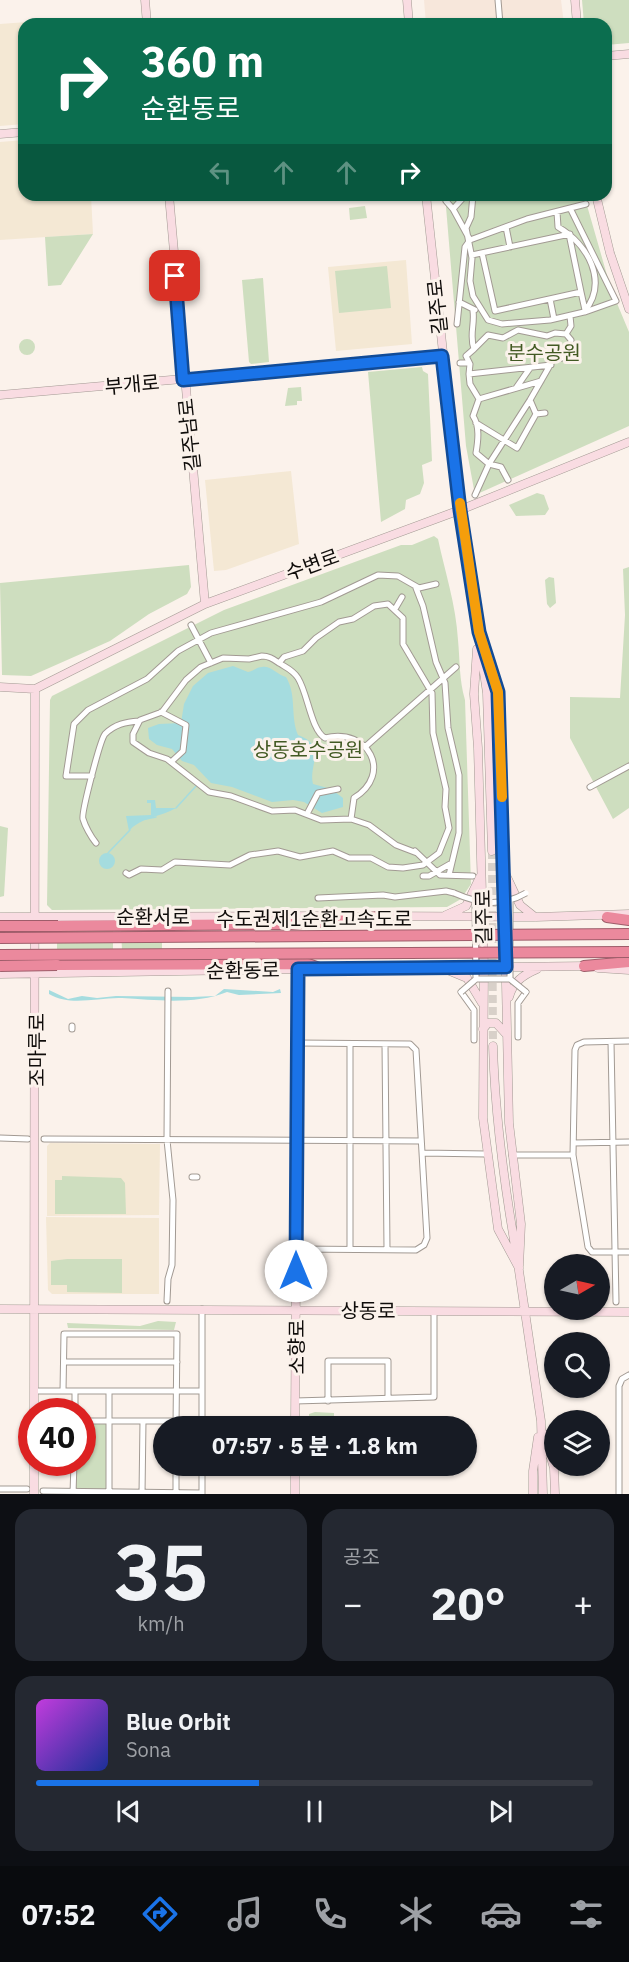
<!DOCTYPE html>
<html lang="ko">
<meta charset="utf-8">
<style>
:root{--surface:#171b24;--page:#242831;--text:#f1f3f6;--muted:#9ea1a6;--line:#363941;--accent:#1a73e8}
body{margin:0;font-family:"IBM Plex Sans","Noto Sans KR",sans-serif;background:var(--page);color:var(--text);height:100vh;display:flex;flex-direction:column;font-size:22px;white-space:nowrap}
*{box-sizing:border-box;margin:0}
p{font-size:20px;color:var(--muted)}
.icon{flex:none;width:33px;height:33px;fill:none;stroke:currentColor;stroke-width:2;stroke-linecap:round;stroke-linejoin:round}
.map{position:relative;height:1494px;overflow:hidden}
.drawer{display:flex;flex-direction:column;gap:15px;padding:15px;background:#0d0f14;flex:1}
.drawer>*{flex:none}
.guide{position:absolute;left:18px;top:18px;width:594px;height:183px;border-radius:18px;box-shadow:0 2px 4px #0004;background:#0b6e4f;color:#fff;overflow:hidden}
.needle{width:39px;rotate:81deg}
.controls{position:absolute;left:544px;top:1254px;display:grid;gap:12px}
.controls a{display:grid;place-items:center;width:66px;height:66px;border-radius:50%;background:var(--surface);box-shadow:0 2px 4px #0004;font-size:30px}
.speed{position:absolute;left:18px;top:1398px;display:flex;gap:12px;font-size:30px;font-weight:700;text-align:center}
.speed>*{display:grid;place-content:center;width:78px;height:78px;border-radius:50%;background:var(--surface);box-shadow:0 2px 4px #0004;line-height:1}
.speed .limit{border:9px solid #d22;background:#fff;color:#111}
.pin{position:absolute;display:grid;place-items:center;width:51px;height:51px;color:#fff;margin:-26px;border-radius:12px;box-shadow:0 3px 9px #0006}
.me{position:absolute;width:66px;margin:-33px;rotate:0deg;stroke-linejoin:round;filter:drop-shadow(0 0 4px #0008)}
.turn{display:flex;align-items:center;gap:21px;height:126px;padding:0 24px;font-size:27px}
.turn .icon{width:78px;height:78px;stroke-width:2.5}
.turn b{display:block;font-size:42px;line-height:51px}
.lanes{display:flex;align-items:center;height:57px;padding:0 24px;background:#0003;justify-content:center;gap:30px;direction:ltr}
.lanes .off{opacity:.35}
.big{font-size:45px;font-weight:800;line-height:1.1}
.drawer .card{flex:1;display:flex;flex-direction:column;justify-content:center;gap:9px;min-width:0;padding:0 21px;border-radius:18px;background:var(--page)}
.drawer .dial{align-items:center;gap:0}
.dial b{font-size:78px;line-height:1}
.song{display:flex;align-items:center;gap:18px}
.cover{width:72px;height:72px;border-radius:9px;background:linear-gradient(135deg,hsl(290 70% 55%),hsl(230 70% 35%))}
.played{height:6px;border-radius:3px;background:linear-gradient(90deg,var(--accent) 40%,var(--line) 40%)}
.keys{display:flex;justify-content:space-around;direction:ltr}
.heat{display:flex;justify-content:space-between;align-items:center;font-size:33px;direction:ltr}
.drawer .tiles{flex:1;display:grid;gap:15px;grid-template-columns:1fr 1fr}
.card:last-child{grid-column:span 2}
.trip{position:absolute;left:153px;top:1416px;width:324px;height:60px;border-radius:30px;background:var(--surface);box-shadow:0 2px 4px #0004;font-weight:800;line-height:60px;text-align:center}
.menu{display:flex;height:96px;justify-content:space-around;align-items:center;background:#090b0e;color:var(--muted)}
.menu .icon{width:42px;height:42px}
.menu .current{color:var(--accent)}
.menu b{font-size:27px;color:var(--text)}
.map>svg:first-child{display:block}
.built{fill:#f7e7db}
.education{fill:#f4e8d4}
.green{fill:#cedebf}
.water{fill:#a5dcdf}
.lines{fill:none;stroke-linecap:round;stroke-linejoin:round}
.stream{stroke:#a5dcdf;stroke-width:1.5}
.secondary-tunnel{stroke:#d8d0c9;stroke-width:8;stroke-dasharray:8 4;stroke-linecap:butt}
.street-casing{stroke:#a29a93;stroke-width:7}
.secondary-casing{stroke:#a29a93;stroke-width:9}
.highway-casing{stroke:#9e5d6a;stroke-width:12}
.street{stroke:#fff;stroke-width:5}
.secondary{stroke:#f9dce2;stroke-width:8}
.highway{stroke:#eb899d;stroke-width:10}
.street-bridge-casing{stroke:#a29a93;stroke-width:7;stroke-linecap:butt}
.highway-bridge-casing{stroke:#9e5d6a;stroke-width:12;stroke-linecap:butt}
.street-bridge{stroke:#fff;stroke-width:5}
.highway-bridge{stroke:#eb899d;stroke-width:10}
.route-casing{stroke:#114b97;stroke-width:15}
.route{stroke:#1a73e8;stroke-width:10}
.slow{stroke:#f59e0b;stroke-width:10}
.labels{text-anchor:middle;dominant-baseline:central;stroke-width:6;stroke-linejoin:round;paint-order:stroke}
.street-label{font-size:20px;fill:#0f0c0a;stroke:#fbf2eb}
.park-label{font-size:20px;fill:#425a23;stroke:#fbf2eb}
</style>
<div class="map">
<svg width="629" height="1494" viewBox="0 0 629 1494">
<rect width="100%" height="100%" fill="#fbf2eb"/>
<path class="built" d="M424 0H561L564 24H426Z"/>
<path class="education" d="M27 22 24 24V124L0 126V24Z
M24 140V195H91L93 234 0 240V142Z
M406 260 412 344 336 351 328 267Z
M291 471 299 544 226 570 214 571 205 480Z
M50 1143 160 1144 159 1215 47 1216V1146Z
M46 1217 159 1218V1294H52L48 1290Z"/>
<path class="green" d="M582 0H629V43L606 45V24H584Z
M445 195H584L611 289 629 332V426L475 495 466 446Z
M365 206 367 218 350 220 349 208Z
M93 234 61 285 48 286 45 237Z
M387 266 391 308 339 313 335 271Z
M263 278 269 362 251 364 249 362 242 280Z
M19 347a8 8 0 1 1 16 0a8 8 0 1 1-16 0Z
M422 367 423 371 428 374 432 461 422 465 424 483 420 494 406 500 405 509 381 522 368 372Z
M301 387 302 401H297V405L285 406 288 388Z
M537 493 544 495 549 509 545 515 516 516 509 505Z
M434 536 438 539C445 572 456 605 458 640 460 661 459 679 465 700L471 884 461 899 447 907 52 910 47 905 50 700 52 696 224 610 401 545H412Z
M189 565 191 587 187 594 149 614 110 641 31 676 2 675 0 583Z
M629 567V808L613 819 570 738V697L620 698 625 615 623 569Z
M549 577 554 578 556 603 550 608 547 604 545 580Z
M0 826 8 828 4 896 0 897Z
M57 930H113V949L57 950Z
M121 930H162V949L122 950Z
M62 1176 121 1178 125 1183 126 1214H55V1180H62Z
M67 1259H122V1293L67 1292V1285H51V1261Z
M158 1321 176 1322 174 1330 68 1328 67 1323 140 1326Z
M315 1412 334 1413V1426H309V1414Z
M83 1422H107V1489H76V1463L82 1462Z"/>
<path class="water" d="M233 666 248 672C253 671 257 667 262 667 270 665 278 675 286 677 297 695 290 716 298 735 328 746 308 765 313 784L331 789 343 798V807L322 813 304 802 293 800 272 802 232 787 211 783 194 765 182 761 172 749 157 745 149 739 148 728 159 724 181 723 184 704 193 686 208 673Z
M147 800H155L156 808H176C161 817 141 817 129 831L126 816 151 815V803H147Z
M99 861a8 8 0 1 1 16 0a8 8 0 1 1-16 0Z
M224 989 273 992 280 989 281 993 239 995 227 992C195 1005 156 1000 122 998 98 997 71 1007 49 994V990L68 999 82 996 97 998 116 996 192 997 215 996Z"/>
<g class="lines">
<path class="stream" d="M176 808 197 785
M146 819 156 817
M108 853 130 830"/>
<path class="secondary-tunnel" d="M492 851 493 1046"/>
<g class="street-casing">
<path id="street" d="M498 0 500 24
M473 195 471 217 466 228 472 258 470 281 473 296 488 320 502 324 550 320 584 312C609 282 588 244 558 227L557 212
M446 201 453 209 463 198 462 195
M453 209 470 240 527 219 586 204
M571 210 616 301 585 312
M506 227 510 247
M482 253 495 311 581 292 569 234
M472 255 570 234
M581 292 585 310
M550 299 554 319
M459 302 475 310
M473 311C475 325 469 335 474 349L466 356 470 364 469 374 551 365
M457 324 465 247 470 240
M474 349 488 335 503 338 518 330 547 336 555 333 566 334 571 326 570 316
M460 363H469
M469 374 470 384 479 399 473 416C480 426 478 441 476 453L489 464 501 467 508 480
M516 388 530 368
M479 399 541 381
M545 413 536 414 530 400 553 360 566 357 570 353 571 340 566 334
M476 423 517 448 536 414
M475 495 489 464 530 400
M416 588 423 606 436 662 445 683 448 728 459 775V833L449 875
M395 609 402 597
M191 625 211 663
M262 656C269 656 273 659 279 663 287 668 293 670 298 678 308 694 311 730 325 738 369 727 393 774 354 798L351 819 321 820 295 810 272 811 231 796 209 792 167 759 149 753 133 742V734L140 720 162 712 186 680 201 667 223 658 249 659Z
M161 712 186 725 183 751 171 762
M366 746 456 667
M92 776H66L74 724 88 710 147 679 178 651 211 633 321 602 378 575 398 576 419 588 436 584
M590 787 629 766
M308 812 318 793 338 789
M351 819 369 825 396 845 417 853
M96 843C91 837 85 826 83 819 81 814 100 740 105 734 115 724 126 722 139 721
M415 851 440 875 473 876
M126 873 129 875 141 869 162 870 175 862 230 865 250 855 278 851 300 857 333 851 349 858H371L388 867 403 868 423 865 439 853 449 828 445 807 446 789 433 733 432 693 403 644V618L388 604 374 606 353 619 339 622 316 638 303 651 284 657 279 663
M423 876H429L450 864
M318 898 383 895 395 897 446 891 454 893
M461 992 474 1010V1040
M72 1029V1026
M518 1037V1003L526 992
M629 1041 584 1042 577 1045 575 1050 573 1155 588 1247 592 1252H629
M611 1042 616 1302
M350 1044V1249
M385 1044 387 1249
M0 1138 28 1139
M44 1139 421 1141
M574 1143 629 1142
M422 1153 486 1154
M512 1155H573
M192 1177H197
M297 1249 416 1250 424 1245 427 1238 416 1050 410 1044 298 1043
M167 1301 168 1279 172 1265 173 1200 167 1140 168 991
M202 1309V1426
M64 1362H177
M35 1391H202
M63 1391 64 1334H177L176 1426
M295 1401 434 1397V1311
M328 1401V1361H388V1398
M75 1412V1391
M82 1421H176
M202 1466V1494
M0 1489H27
M43 1491 202 1493
M73 1494 74 1462
M109 1494V1391
M142 1494 143 1421
M176 1494V1466
M619 1494V1386L622 1379 629 1375"/>
</g>
<g class="secondary-casing">
<path id="secondary" d="M145 0 147 24
M407 0 409 24
M575 0 577 24
M606 56 629 54
M0 134 24 132
M169 195 205 604
M426 195 460 510 487 693 492 851
M596 195 610 253 629 309
M0 395 442 356
M477 649 474 694 478 748 484 967 483 1118 498 1229 519 1268
M485 654 498 692 501 751 509 1123 521 1224 519 1266
M0 687 35 689 205 604 460 510 629 442
M505 873 520 905 535 917
M446 915 466 906 480 877
M376 916 536 917 629 914
M0 917 331 916
M598 968 629 970
M319 969 586 966
M450 971 467 978 482 1003
M0 974 298 969
M509 997C513 982 523 975 537 969
M483 1029 488 1023H496L507 1035
M493 1046C495 1116 504 1183 516 1252
M518 1264 541 1421 543 1494
M0 1309 629 1312
M34 1412 35 689
M295 1426 298 969
M544 1434 554 1468 555 1494
M34 1494V1462
M295 1494V1466
M533 1494V1471L538 1437"/>
</g>
<g class="highway-casing">
<path id="highway" d="M607 917 629 920
M58 926 290 924 380 917
M57 965 308 964 322 969
M584 966 629 962"/>
</g>
<use href="#street" class="street"/>
<use href="#secondary" class="secondary"/>
<use href="#highway" class="highway"/>
<g class="street-bridge-casing">
<path id="street-bridge" d="M454 893C479 904 502 907 526 893
M510 902V979L526 992
M476 979H510
M461 992 476 979 475 903"/>
</g>
<g class="highway-bridge-casing">
<path id="highway-bridge" d="M0 926H58
M0 938 629 934
M0 955 629 952
M0 966 57 965"/>
</g>
<use href="#street-bridge" class="street-bridge"/>
<use href="#highway-bridge" class="highway-bridge"/>
</g>
<g class="lines">
<g class="route-casing">
<path id="route" d="M175 276 183 380 442 356 460 510 479 632 498 692 506 967 298 969 296 1271"/>
</g>
<use href="#route" class="route"/>
<path class="slow" d="M460 503 479 632 498 692 502 797"/>
</g>
<g class="labels">
<g class="street-label">
<text transform="translate(437 307) rotate(-96)">길주로</text>
<text transform="translate(132 384) rotate(-5)">부개로</text>
<text transform="translate(189 435) rotate(-96)">길주남로</text>
<text transform="translate(312 564) rotate(-20)">수변로</text>
<text x="153" y="916">순환서로</text>
<text transform="translate(483 917) rotate(-91)">길주로</text>
<text x="314" y="918">수도권제1순환고속도로</text>
<text transform="translate(243 970) rotate(-1)">순환동로</text>
<text transform="translate(36 1050) rotate(-90)">조마루로</text>
<text x="368" y="1310">상동로</text>
<text transform="translate(296 1347) rotate(-90)">소향로</text>
</g>
<g class="park-label">
<text x="544" y="352">분수공원</text>
<text x="308" y="749">상동호수공원</text>
</g>
</g>
</svg>
<div class="controls">
<a><svg class="needle" viewBox="-14 -14 28 28"><path d="M0-13l5 13h-10z" fill="#e53935"/><path d="M0 13l5-13h-10z" fill="#9ea1a6"/></svg></a>
<a><svg class="icon" aria-label="search" viewBox="0 0 24 24"><circle cx="10" cy="10" r="6"/><path d="M15 15l6 6"/></svg></a>
<a><svg class="icon" aria-label="layers" viewBox="0 0 24 24"><path d="M12 4l9 5-9 5-9-5zM3 14l9 5 9-5"/></svg></a>
</div>
<div class="speed"><div class="limit">40</div></div>
<div class="pin" style="left:175px;top:276px;background:#d93025"><svg class="icon" aria-label="arrive" viewBox="0 0 24 24"><path d="M6 21V4h12l-3 4 3 4H6"/></svg></div>
<svg class="me" style="left:296px;top:1271px" viewBox="-20 -20 40 40"><circle r="19" fill="#fff"/><path d="M0-13L10 11 0 6-10 11z" fill="#1a73e8"/></svg>
<div class="trip">07:57 · 5 분 · 1.8 km</div>
<div class="guide">
<div class="turn"><svg class="icon" aria-label="right" viewBox="0 0 24 24"><path d="M7 20v-9h11M14 6l5 5-5 5"/></svg><div><b>360 m</b>순환동로</div></div>
<div class="lanes"><svg class="icon off" aria-label="left" viewBox="0 0 24 24"><path d="M17 20v-9H6M10 6l-5 5 5 5"/></svg><svg class="icon off" aria-label="ahead" viewBox="0 0 24 24"><path d="M12 20V5M6 11l6-6 6 6"/></svg><svg class="icon off" aria-label="ahead" viewBox="0 0 24 24"><path d="M12 20V5M6 11l6-6 6 6"/></svg><svg class="icon" aria-label="right" viewBox="0 0 24 24"><path d="M7 20v-9h11M14 6l5 5-5 5"/></svg></div>
</div>
</div>
<section class="drawer">
<div class="tiles">
<div class="card dial"><b>35</b><p>km/h</p></div>
<div class="card"><p>공조</p>
<div class="heat"><a>−</a><b class="big">20°</b><a>+</a></div>
</div>
<div class="card">
<div class="song"><i class="cover"></i><div><b>Blue Orbit</b><p>Sona</p></div></div>
<div class="played"></div>
<div class="keys"><svg class="icon" aria-label="previous" viewBox="0 0 24 24"><path d="M18 5L8 12l10 7zM5 5v14"/></svg><svg class="icon" aria-label="pause" viewBox="0 0 24 24"><path d="M8 5v14M16 5v14"/></svg><svg class="icon" aria-label="next" viewBox="0 0 24 24"><path d="M6 5l10 7-10 7zM19 5v14"/></svg></div>
</div>
</div>
</section>
<nav class="menu">
<b>07:52</b>
<svg class="icon current" aria-label="directions" viewBox="0 0 24 24"><path d="M12 3l9 9-9 9-9-9zM9 14v-3h6M13 9l2 2-2 2"/></svg>
<svg class="icon" aria-label="music" viewBox="0 0 24 24"><path d="M9 18V5l10-2v13"/><circle cx="6" cy="18" r="3"/><circle cx="16" cy="16" r="3"/></svg>
<svg class="icon" aria-label="phone" viewBox="0 0 24 24"><path d="M5 4h4l2 5-3 2q2 4 5 5l2-3 5 2v4C11 20 4 13 5 4z"/></svg>
<svg class="icon" aria-label="climate" viewBox="0 0 24 24"><path d="M12 3v18M4 7l16 10M4 17L20 7"/></svg>
<svg class="icon" aria-label="car" viewBox="0 0 24 24"><path d="M5 17H2v-5l4-1 3-4h7l3 4 3 1v5h-3M9 17h6M6 11h13"/><circle cx="7" cy="17" r="2"/><circle cx="17" cy="17" r="2"/></svg>
<svg class="icon" aria-label="filters" viewBox="0 0 24 24"><path d="M4 7h16M4 17h16"/><circle cx="9" cy="7" r="2"/><circle cx="15" cy="17" r="2"/></svg>
</nav>
